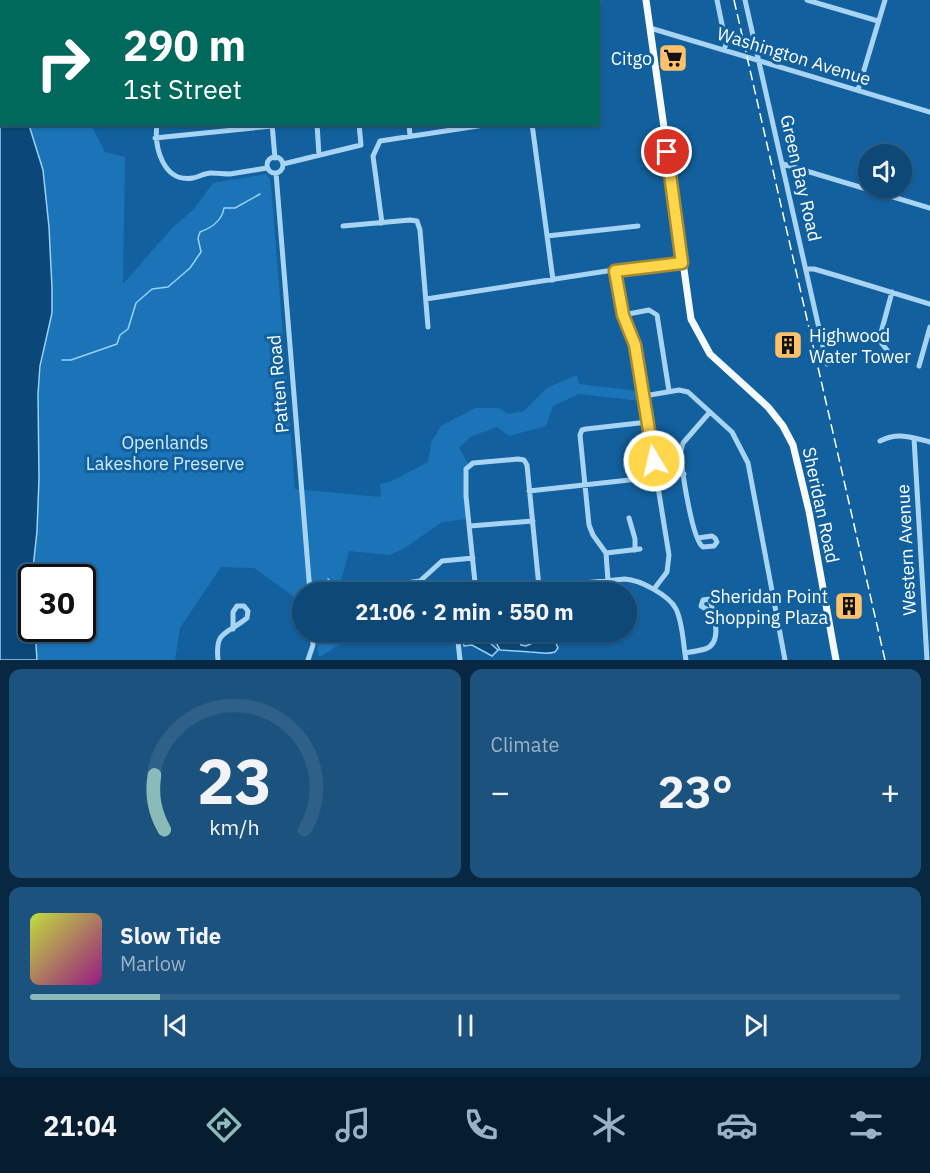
<!DOCTYPE html>
<meta charset="utf-8">
<style>
:root{--surface:#0e4876;--page:#1c527e;--text:#f1f3f6;--muted:#9bb2c5;--line:#2e6088;--accent:#8bbbb9}
body{margin:0;font-family:"IBM Plex Sans",sans-serif;background:var(--page);color:var(--text);height:100vh;display:flex;flex-direction:column;font-size:22px;white-space:nowrap}
*{box-sizing:border-box;margin:0}
p{font-size:20px;color:var(--muted)}
.icon{flex:none;width:33px;height:33px;fill:none;stroke:currentColor;stroke-width:2;stroke-linecap:round;stroke-linejoin:round}
.map{position:relative;height:660px;overflow:hidden}
.sheet{display:flex;flex-direction:column;gap:9px;padding:9px;background:#082841;flex:1}
.sheet>*{flex:none}
.guide{position:absolute;left:0px;top:0px;width:600px;height:126px;box-shadow:0 2px 4px #0004,0 0 0 2px var(--line);background:#00695c;color:#fff;overflow:hidden}
.tools{position:absolute;left:858px;top:144px;display:grid;gap:12px}
.tools a{display:grid;place-items:center;width:54px;height:54px;border-radius:50%;background:var(--surface);box-shadow:0 2px 4px #0004,0 0 0 2px var(--line);font-size:30px}
.speed{position:absolute;left:18px;top:564px;display:flex;gap:12px;font-size:30px;font-weight:700;text-align:center}
.speed>*{display:grid;place-content:center;width:78px;height:78px;border-radius:50%;background:var(--surface);box-shadow:0 2px 4px #0004,0 0 0 2px var(--line);line-height:1}
.speed .limit{border:3px solid #111;border-radius:9px;background:#fff;color:#111}
.pin{position:absolute;display:grid;place-items:center;width:51px;height:51px;color:#fff;margin:-26px;border:3px solid #fff;border-radius:50%;box-shadow:0 2px 6px #0007}
.me{position:absolute;width:66px;margin:-33px;rotate:351deg;stroke-linejoin:round;filter:drop-shadow(0 0 4px #0008)}
.turn{display:flex;align-items:center;gap:21px;height:126px;padding:0 24px;font-size:27px}
.turn .icon{width:78px;height:78px;stroke-width:2.5}
.turn b{display:block;font-size:42px;line-height:51px}
.big{font-size:45px;font-weight:700;line-height:1.1}
.sheet .tile{flex:1;display:flex;flex-direction:column;justify-content:center;gap:9px;min-width:0;padding:0 21px;border-radius:12px;background:var(--page)}
.sheet .dial{align-items:center;gap:0}
.dial svg{height:156px;overflow:visible;fill:none;stroke:var(--line);stroke-width:7;stroke-linecap:round;text-anchor:middle}
.dial text{fill:var(--text);stroke:none}
.song{display:flex;align-items:center;gap:18px}
.cover{width:72px;height:72px;border-radius:9px;background:linear-gradient(135deg,hsl(70 70% 55%),hsl(310 70% 35%))}
.played{height:6px;border-radius:3px;background:linear-gradient(90deg,var(--accent) 15%,var(--line) 15%)}
.keys{display:flex;justify-content:space-around;direction:ltr}
.heat{display:flex;justify-content:space-between;align-items:center;font-size:33px;direction:ltr}
.sheet .tiles{flex:1;display:grid;gap:9px;grid-template-columns:1fr 1fr}
.tile:last-child{grid-column:span 2}
.trip{position:absolute;left:292px;top:582px;width:345px;height:60px;border-radius:30px;background:var(--surface);box-shadow:0 2px 4px #0004,0 0 0 2px var(--line);font-weight:700;line-height:60px;text-align:center}
.tab-bar{display:flex;height:96px;justify-content:space-around;align-items:center;background:#061d2f;color:var(--muted)}
.tab-bar .icon{width:42px;height:42px}
.tab-bar .selected{color:var(--accent)}
.tab-bar b{font-size:27px;color:var(--text)}
.map>svg:first-child{display:block}
.green{fill:#1a74b7}
.water{fill:#0b4879;stroke:#9ad1f7;stroke-width:1.5}
.lines{fill:none;stroke-linecap:round;stroke-linejoin:round}
.stream{stroke:#9ad1f7;stroke-width:1.5}
.minor{stroke:#a8d4f4;stroke-width:5}
.major{stroke:#f5faff;stroke-width:7}
.rail{stroke:#fff;stroke-width:1.5;stroke-dasharray:10 4.5;stroke-linecap:butt}
.route-casing{stroke:#a68a30;stroke-width:15}
.route{stroke:#ffd54a;stroke-width:10}
.labels{text-anchor:middle;dominant-baseline:central;stroke-width:6;stroke-linejoin:round;paint-order:stroke}
.street-label{font-size:18px;fill:#fff;stroke:#12609d}
.poi-label{font-size:18px;fill:#fff;stroke:#12609d;text-anchor:end}
.park-label{font-size:18px;fill:#d1ebfe;stroke:#12609d}
</style>
<div class="map">
<svg width="930" height="660" viewBox="0 0 930 660">
<rect width="100%" height="100%" fill="#12609d"/>
<path class="green" d="M29 125H91L105 152 125 157 123 284 172 228 194 209 213 183 266 174 270 179 272 197 295 489 381 497 380 484 392 481 428 462 431 443 441 426 475 408H499L508 414 524 411 547 388 577 375 579 384 639 391 641 401 579 394 553 406 546 426 509 436 497 427 470 437 459 448 468 463 463 472 467 519 442 522 405 548 389 555 349 551 340 585 338 587 342 592H303V601H300L254 568 221 567 180 628 175 660H37L35 629 82 628V578L33 577 37 531 38 394 52 288 49 227 43 170Z
M317 632H349L346 640 320 657 318 654Z"/>
<path class="water" d="M0 47 2 124 29 125 43 170 49 227 52 288V313L40 366 38 394 39 479 37 531 32 578V628L35 629 37 660H0Z
M510 635 520 641 521 645 526 646 540 640 543 641 553 637 558 648 555 652C545 655 540 652 530 652 519 651 510 651 500 650L497 644C501 638 503 636 510 635Z
M482 636 498 650 492 656 472 645 464 646 463 639Z"/>
<g class="lines">
<path class="stream" d="M62 360H71L117 344 120 335 128 329 136 303 152 289 168 287 190 268 201 252 198 238 200 232C211 228 222 221 224 208H235L260 194
M328 579 342 592
M383 632 408 636H418L447 643H457"/>
<path class="minor" d="M262 0V2
M306 0V2
M349 0 350 2
M515 0 516 2
M717 0 726 44 724 50
M745 0 827 364
M807 0 878 21
M206 2 208 0
M650 28 930 112
M858 90 885 0
M157 124C154 147 163 183 193 178 199 177 204 173 211 173 217 173 224 174 230 174 242 172 255 170 267 168
M272 124 275 158
M317 124 319 155
M409 124 410 136
M532 124 553 280
M155 138 272 126
M267 165a8 8 0 1 1 16 0a8 8 0 1 1-16 0Z
M283 164 361 145 359 124
M783 164 930 208
M276 173 310 592
M382 223 373 156 380 141 491 124
M343 226 410 220 417 221 420 230 428 327
M547 236 638 226
M807 269H814L838 276 930 304
M615 271 623 315 635 345 669 555 667 572 654 589
M426 299 607 271 682 263
M623 315 649 310 657 315 669 391
M887 350 879 340 892 292
M919 366 930 327
M644 396 679 390 688 392 732 432 748 463 785 660
M914 438 927 660
M880 441C897 432 912 437 930 442
M529 491 684 474
M629 518 635 539V550
M470 526 533 521
M698 538 712 536 715 538 717 542 714 546 703 547C692 540 681 467 681 451L683 443 710 412
M606 553 640 549
M420 581 442 561 473 558
M608 581 606 553 593 535 589 525 580 435 582 430 586 429 648 422
M397 592 399 584 420 581 413 592
M476 592 466 496V469L473 463 518 459 524 460 527 465 539 587
M490 592 625 579C640 580 669 595 676 609 683 623 683 644 686 660
M710 599 703 600 701 606 713 613
M457 632 460 660
M685 653C691 652 698 651 705 649 724 643 713 613 710 599L735 594
M218 660C215 630 226 635 247 618L248 611 244 606H237L233 612V629
M308 660 313 645V632"/>
<path class="major" d="M646 0 691 319 710 354 768 407 783 426 793 445 809 511 836 660"/>
<path class="rail" d="M734 0 885 660"/>
</g>
<g class="lines">
<g class="route-casing">
<path id="route" d="M654 461 635 345 623 315 615 271 682 263 667 152"/>
</g>
<use href="#route" class="route"/>
</g>
<defs>
<g id="supermarket-square" transform="scale(1.5)"><rect x="-9" y="-9" width="18" height="18" rx="4" fill="#ffc26b" stroke="#12609d"/><path d="M-6-5.5h2.5l.6 2H6L4.5 2H-2.5L-4.4-4H-6ZM-1.5 3.2a1.3 1.3 0 1 0 .1 0ZM3 3.2a1.3 1.3 0 1 0 .1 0Z" fill="#111"/></g>
<g id="building-square" transform="scale(1.5)"><rect x="-9" y="-9" width="18" height="18" rx="4" fill="#ffc26b" stroke="#12609d"/><path d="M-4-6H4V6H1V3H-1V6H-4ZM-2.5-4.3h1.7v1.8h-1.7ZM.8-4.3h1.7v1.8H.8ZM-2.5-1h1.7V.8h-1.7ZM.8-1h1.7V.8H.8Z" fill="#111"/></g>
</defs>
<g fill-rule="evenodd">
<use href="#supermarket-square" x="673" y="58"/>
<use href="#building-square" x="788" y="345"/>
<use href="#building-square" x="849" y="606"/>
</g>
<g class="labels">
<g class="street-label">
<text transform="translate(794 56) rotate(17)">Washington Avenue</text>
<text transform="translate(801 178) rotate(77)">Green Bay Road</text>
<text transform="translate(278 384) rotate(-95)">Patten Road</text>
<text transform="translate(821 505) rotate(78)">Sheridan Road</text>
<text transform="translate(906 550) rotate(-93)">Western Avenue</text>
</g>
<g class="poi-label">
<text x="652" y="58">Citgo</text>
<text x="809" y="335" text-anchor="start">Highwood<tspan x="809" dy="21">Water Tower</tspan></text>
<text x="828" y="596">Sheridan Point<tspan x="828" dy="21">Shopping Plaza</tspan></text>
</g>
<g class="park-label">
<text x="165" y="442">Openlands<tspan x="165" dy="21">Lakeshore Preserve</tspan></text>
</g>
</g>
</svg>
<div class="tools">
<a><svg class="icon" aria-label="sound" viewBox="0 0 24 24"><path d="M4 9h4l5-4v14l-5-4H4zM17 9q2 3 0 6"/></svg></a>
</div>
<div class="speed"><div class="limit">30</div></div>
<div class="pin" style="left:667px;top:152px;background:#d93025"><svg class="icon" aria-label="arrive" viewBox="0 0 24 24"><path d="M6 21V4h12l-3 4 3 4H6"/></svg></div>
<svg class="me" style="left:654px;top:461px" viewBox="-20 -20 40 40"><circle r="17" fill="#ffd54a" stroke="#fff" stroke-width="3"/><path d="M0-11L8 9 0 5-8 9z" fill="#fff"/></svg>
<div class="trip">21:06 · 2 min · 550 m</div>
<div class="guide">
<div class="turn"><svg class="icon" aria-label="right" viewBox="0 0 24 24"><path d="M7 20v-9h11M14 6l5 5-5 5"/></svg><div><b>290 m</b>1st Street</div></div>
</div>
</div>
<section class="sheet">
<div class="tiles">
<div class="tile dial"><svg viewBox="0 0 100 80">
<path d="M14 69A42 42 0 1 1 86 69"/>
<path d="M14 69A42 42 0 0 1 9 41" stroke="#8bbbb9"/>
<text x="50" y="56" font-size="32" font-weight="700">23</text>
<text x="50" y="72" font-size="11">km/h</text>
</svg></div>
<div class="tile"><p>Climate</p>
<div class="heat"><a>−</a><b class="big">23°</b><a>+</a></div>
</div>
<div class="tile">
<div class="song"><i class="cover"></i><div><b>Slow Tide</b><p>Marlow</p></div></div>
<div class="played"></div>
<div class="keys"><svg class="icon" aria-label="previous" viewBox="0 0 24 24"><path d="M18 5L8 12l10 7zM5 5v14"/></svg><svg class="icon" aria-label="pause" viewBox="0 0 24 24"><path d="M8 5v14M16 5v14"/></svg><svg class="icon" aria-label="next" viewBox="0 0 24 24"><path d="M6 5l10 7-10 7zM19 5v14"/></svg></div>
</div>
</div>
</section>
<nav class="tab-bar">
<b>21:04</b>
<svg class="icon selected" aria-label="directions" viewBox="0 0 24 24"><path d="M12 3l9 9-9 9-9-9zM9 14v-3h6M13 9l2 2-2 2"/></svg>
<svg class="icon" aria-label="music" viewBox="0 0 24 24"><path d="M9 18V5l10-2v13"/><circle cx="6" cy="18" r="3"/><circle cx="16" cy="16" r="3"/></svg>
<svg class="icon" aria-label="phone" viewBox="0 0 24 24"><path d="M5 4h4l2 5-3 2q2 4 5 5l2-3 5 2v4C11 20 4 13 5 4z"/></svg>
<svg class="icon" aria-label="climate" viewBox="0 0 24 24"><path d="M12 3v18M4 7l16 10M4 17L20 7"/></svg>
<svg class="icon" aria-label="car" viewBox="0 0 24 24"><path d="M5 17H2v-5l4-1 3-4h7l3 4 3 1v5h-3M9 17h6M6 11h13"/><circle cx="7" cy="17" r="2"/><circle cx="17" cy="17" r="2"/></svg>
<svg class="icon" aria-label="filters" viewBox="0 0 24 24"><path d="M4 7h16M4 17h16"/><circle cx="9" cy="7" r="2"/><circle cx="15" cy="17" r="2"/></svg>
</nav>
